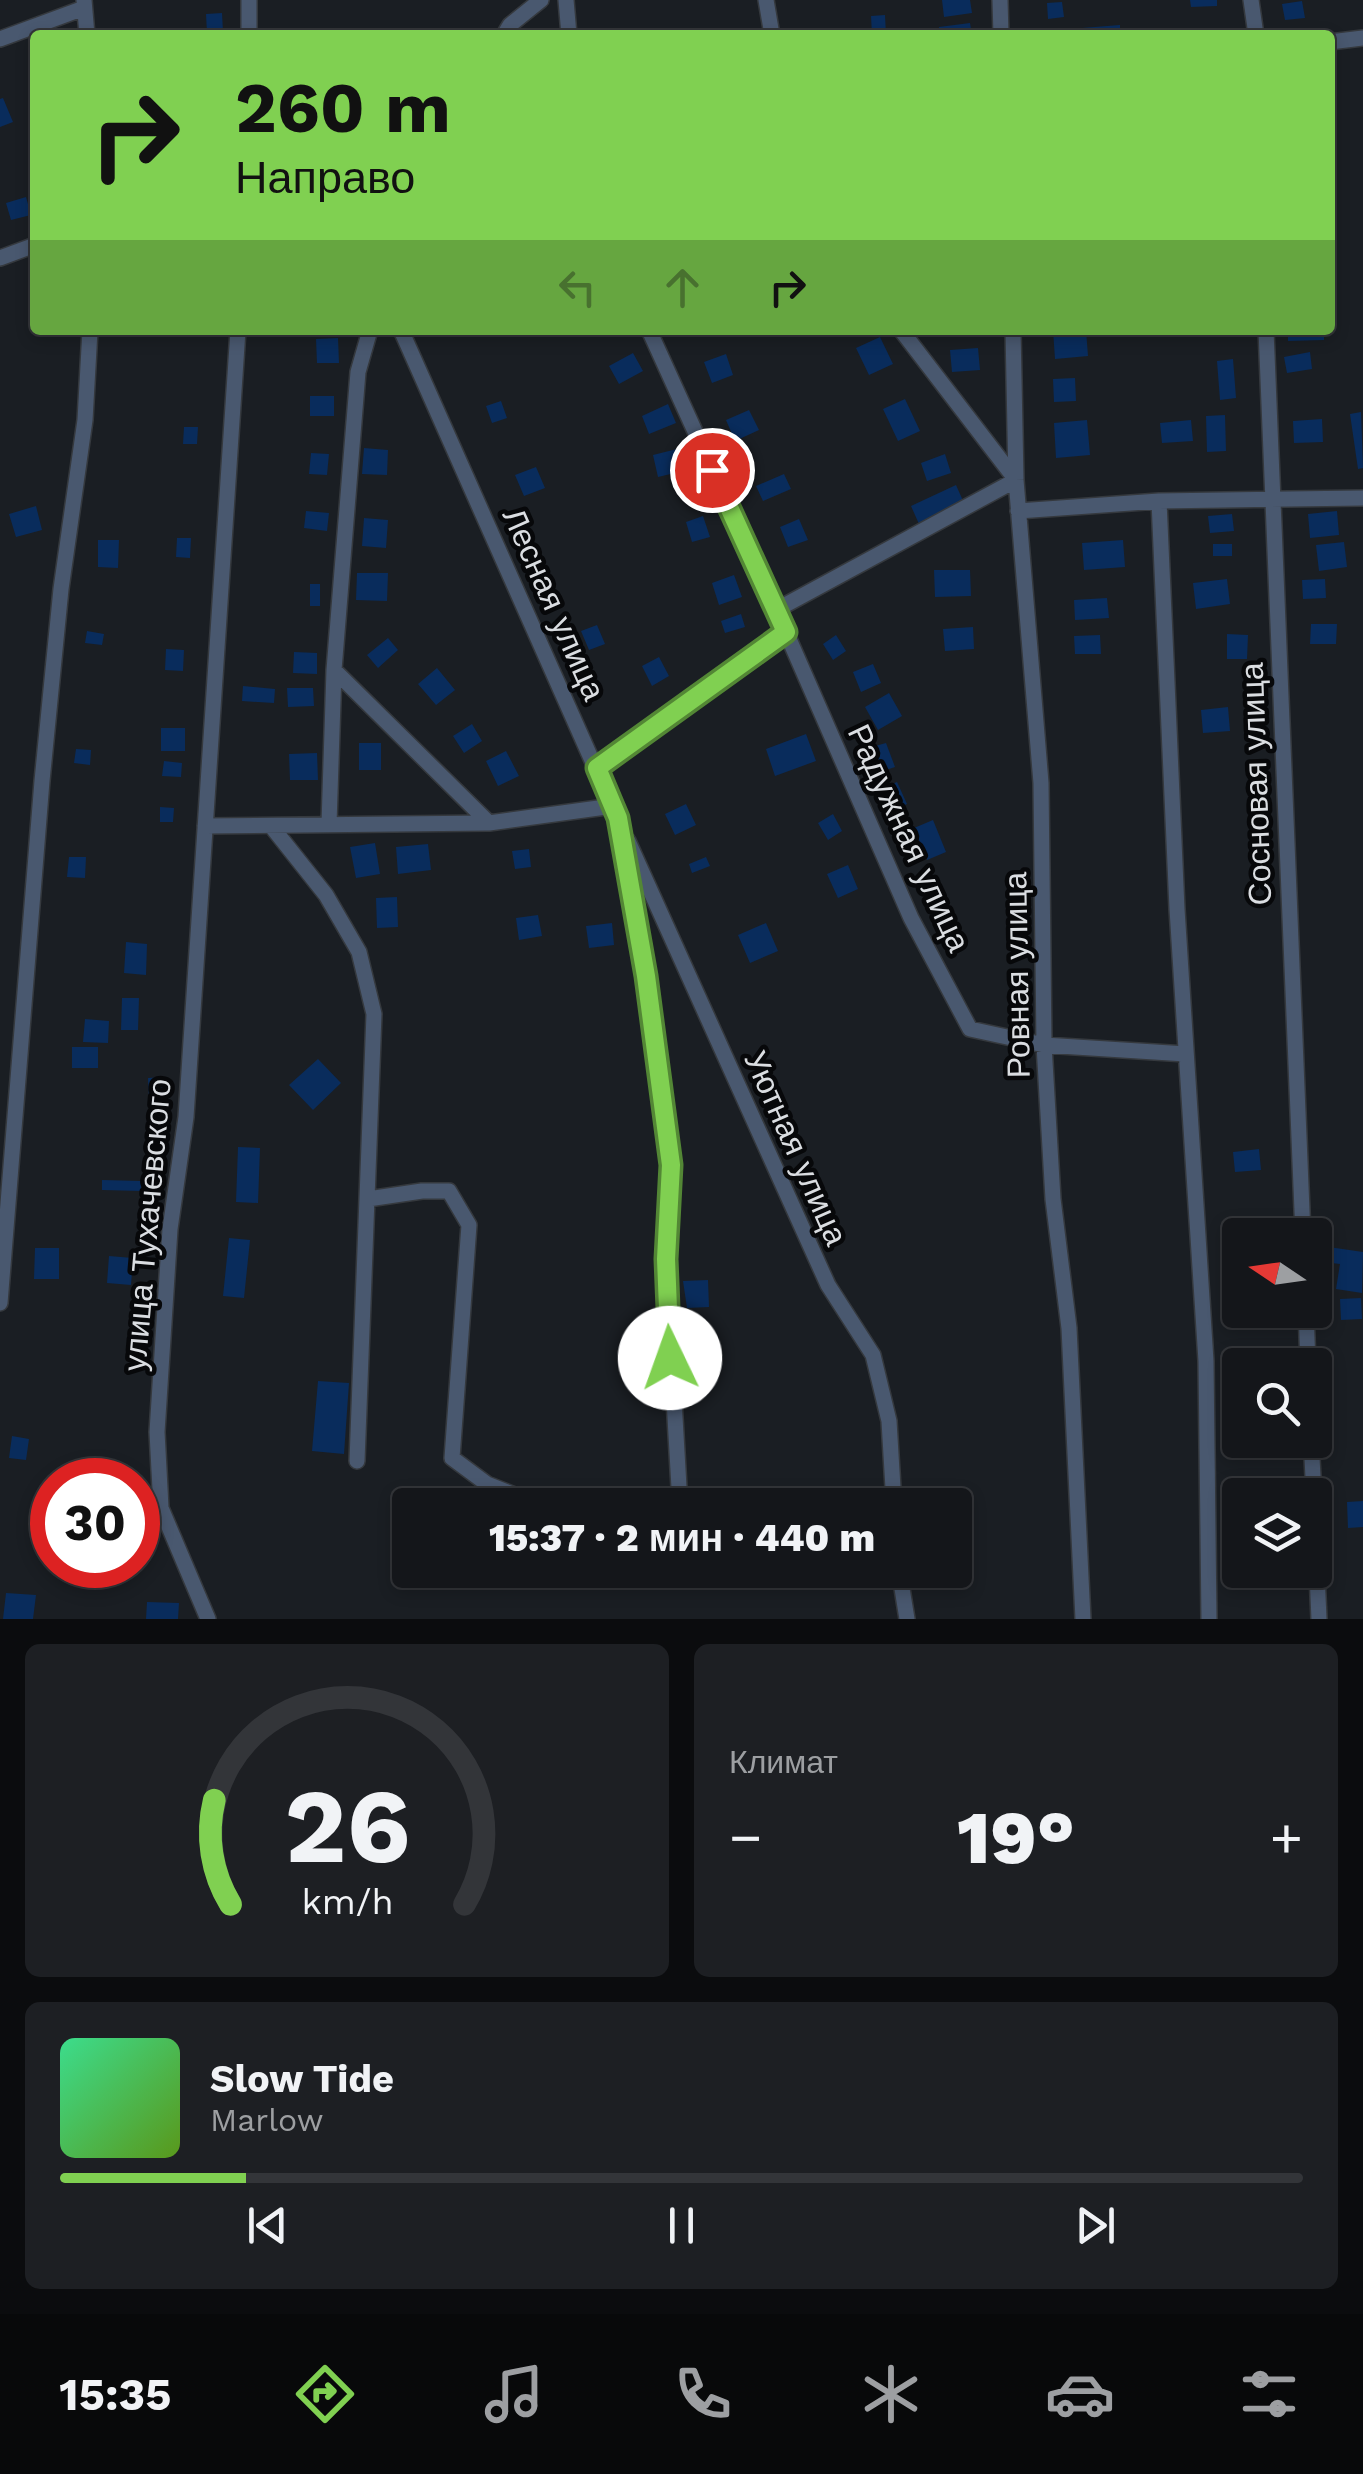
<!DOCTYPE html>
<html lang="ru">
<meta charset="utf-8">
<style>
:root{--surface:#14161a;--page:#1d1f23;--text:#f1f3f6;--muted:#9d9fa2;--line:#333539;--accent:#80d051}
body{margin:0;font-family:"Work Sans",sans-serif;background:var(--page);color:var(--text);height:100vh;display:flex;flex-direction:column;font-size:38px;white-space:nowrap}
*{box-sizing:border-box;margin:0}
p{font-size:32px;color:var(--muted)}
.icon{flex:none;width:55px;height:55px;fill:none;stroke:currentColor;stroke-width:2;stroke-linecap:round;stroke-linejoin:round}
.map{position:relative;height:1619px;overflow:hidden}
.side{display:flex;flex-direction:column;gap:25px;padding:25px;background:#0b0c0e;flex:1}
.side>*{flex:none}
.guide{position:absolute;left:30px;top:30px;width:1305px;height:305px;border-radius:10px;box-shadow:0 5px 15px #0003,0 0 0 2px var(--line);background:#80d051;color:#111;overflow:hidden}
.needle{width:65px;rotate:283deg}
.tools{position:absolute;left:1222px;top:1218px;display:grid;gap:20px}
.tools a{display:grid;place-items:center;width:110px;height:110px;border-radius:10px;background:var(--surface);box-shadow:0 5px 15px #0003,0 0 0 2px var(--line);font-size:50px}
.speed{position:absolute;left:30px;top:1458px;display:flex;gap:20px;font-size:50px;font-weight:700;text-align:center}
.speed>*{display:grid;place-content:center;width:130px;height:130px;border-radius:50%;background:var(--surface);box-shadow:0 5px 15px #0003,0 0 0 2px var(--line);line-height:1}
.speed .limit{border:15px solid #d22;background:#fff;color:#111}
.pin{position:absolute;display:grid;place-items:center;width:85px;height:85px;color:#fff;margin:-42px;border:5px solid #fff;border-radius:50%;box-shadow:0 2px 10px #0007}
.me{position:absolute;width:110px;margin:-55px;rotate:357deg;stroke-linejoin:round;filter:drop-shadow(0 0 8px #0008)}
.turn{display:flex;align-items:center;gap:35px;height:210px;padding:0 40px;font-size:45px}
.turn .icon{width:130px;height:130px;stroke-width:2.5}
.turn b{display:block;font-size:70px;line-height:85px}
.lanes{display:flex;align-items:center;height:95px;padding:0 40px;background:#0003;justify-content:center;gap:50px;direction:ltr}
.lanes .off{opacity:.35}
.big{font-size:75px;font-weight:800;line-height:1.1}
.side .tile{flex:1;display:flex;flex-direction:column;justify-content:center;gap:15px;min-width:0;padding:0 35px;border-radius:15px;background:var(--page)}
.side .dial{align-items:center;gap:0}
.dial svg{height:260px;overflow:visible;fill:none;stroke:var(--line);stroke-width:7;stroke-linecap:round;text-anchor:middle}
.dial text{fill:var(--text);stroke:none}
.song{display:flex;align-items:center;gap:30px}
.cover{width:120px;height:120px;border-radius:15px;background:linear-gradient(135deg,hsl(150 70% 55%),hsl(90 70% 35%))}
.played{height:10px;border-radius:5px;background:linear-gradient(90deg,var(--accent) 15%,var(--line) 15%)}
.keys{display:flex;justify-content:space-around;direction:ltr}
.heat{display:flex;justify-content:space-between;align-items:center;font-size:55px;direction:ltr}
.side .tiles{flex:1;display:grid;gap:25px;grid-template-columns:1fr 1fr}
.tile:last-child{grid-column:span 2}
.trip{position:absolute;left:392px;top:1488px;width:580px;height:100px;border-radius:10px;background:var(--surface);box-shadow:0 5px 15px #0003,0 0 0 2px var(--line);font-weight:800;line-height:100px;text-align:center}
.menu{display:flex;height:160px;justify-content:space-around;align-items:center;background:#08090a;color:var(--muted)}
.menu .icon{width:70px;height:70px}
.menu .active{color:var(--accent)}
.menu b{font-size:45px;color:var(--text)}
.map>svg:first-child{display:block}
.building{fill:#092c5c}
.lines{fill:none;stroke-linecap:round;stroke-linejoin:round}
.street-casing{stroke:#35393e;stroke-width:18}
.street{stroke:#49586f;stroke-width:15}
.route-casing{stroke:#538735;stroke-width:25}
.route{stroke:#80d051;stroke-width:18}
.labels{text-anchor:middle;dominant-baseline:central;stroke-width:9;stroke-linejoin:round;paint-order:stroke}
.street-label{font-size:32px;fill:#dadde1;stroke:#07080a}
</style>
<div class="map">
<svg width="1363" height="1619" viewBox="0 0 1363 1619">
<rect width="100%" height="100%" fill="#1a1e23"/>
<path class="building" d="M942 0H970L972 13 944 17Z
M1190 0H1217V6L1191 7Z
M1302 1 1305 18 1285 20 1282 4Z
M1062 2 1064 17 1048 19 1047 3Z
M222 13 223 32 207 33 206 14Z
M885 15 886 35H872L871 16Z
M970 23 972 35H940L939 27Z
M1120 25V35H1083L1082 28Z
M3 98 13 122 0 127V99Z
M26 197 31 215 11 220 6 203Z
M1053 330H1086L1088 356 1055 359Z
M1168 330H1206L1207 333 1168 335Z
M1288 330H1324V340L1288 341Z
M880 337 893 364 869 375 856 348Z
M338 338 339 363H317L316 339Z
M978 348 980 370 952 372 950 350Z
M1310 352 1312 369 1287 373 1284 357Z
M633 353 643 371 619 384 609 366Z
M726 354 733 375 712 383 704 362Z
M1233 359 1236 398 1220 400 1217 361Z
M1075 378 1076 401 1054 402 1053 379Z
M310 396H334V416H310Z
M905 399 920 431 898 441 883 409Z
M501 401 507 418 492 423 486 406Z
M668 404 676 423 649 434 642 416Z
M749 410 759 430 735 441 726 420Z
M1361 412 1363 468 1358 469 1350 414Z
M1225 415 1226 451 1207 452 1206 416Z
M1322 419 1323 442 1294 443 1293 421Z
M1087 420 1090 455 1056 458 1054 423Z
M1191 420 1193 441 1162 443 1160 423Z
M184 427H198L197 444H183Z
M364 448 388 450 387 475 362 474Z
M677 449 683 471 658 477 653 455Z
M311 453 329 454 327 475 309 474Z
M945 454 951 473 927 481 921 463Z
M536 467 545 488 524 496 515 475Z
M784 474 791 489 763 501 756 486Z
M956 485 964 503 919 524 911 506Z
M36 506 42 530 16 537 9 514Z
M306 511 329 513 327 531 304 528Z
M1337 511 1339 535 1310 538 1308 514Z
M1232 514 1234 531 1210 533 1208 516Z
M703 516 710 537 692 542 686 522Z
M364 518 388 520 386 548 362 546Z
M799 519 808 540 788 547 780 527Z
M177 538H191L190 558 176 557Z
M98 540H119L118 568 98 567Z
M1123 540 1125 567 1084 570 1082 543Z
M1344 542 1347 567 1319 571 1316 545Z
M1213 544H1232V556H1213Z
M934 570H970L971 596 935 597Z
M357 573H388L387 601 356 600Z
M734 575 742 597 719 605 712 583Z
M1227 579 1230 604 1196 609 1193 583Z
M1325 579 1326 598 1303 599 1302 580Z
M310 584H320V606H310Z
M1107 598 1109 618 1075 620 1074 600Z
M741 614 745 627 725 633 721 621Z
M1311 624H1337L1336 644H1310Z
M597 625 605 644 589 650 581 631Z
M973 627 974 649 945 651 943 629Z
M87 631 104 634 102 645 85 643Z
M1227 634 1248 635 1247 659H1227Z
M836 635 846 651 833 660 823 644Z
M1100 635 1101 654H1075L1074 636Z
M388 638 398 650 378 668 367 655Z
M166 649 184 650 183 671 165 670Z
M294 652 317 653V674L293 673Z
M659 657 669 676 652 686 642 666Z
M873 664 881 683 861 692 853 672Z
M437 668 455 690 436 705 418 684Z
M243 686 275 689 274 703 242 701Z
M287 688H313L314 706 288 707Z
M889 693 902 716 878 730 865 707Z
M1228 707 1230 731 1203 733 1201 710Z
M472 724 482 741 464 753 453 736Z
M161 728H185V751H161Z
M806 734 816 761 775 776 766 749Z
M359 743H381V770H359Z
M886 743 895 767 877 773 868 748Z
M76 749 91 750 90 765 74 763Z
M506 751 519 776 498 786 486 761Z
M317 753 318 780H290L289 754Z
M164 761 182 763 181 777 162 776Z
M897 782 907 804 890 812 880 790Z
M686 804 696 825 675 835 665 814Z
M160 807 174 808 173 822H160Z
M833 814 842 831 828 840 818 823Z
M933 820 946 852 927 860 914 828Z
M375 843 380 874 356 878 350 847Z
M428 844 431 870 398 874 396 847Z
M529 849 531 867 515 869 512 851Z
M69 857H86L85 878 67 877Z
M706 857 710 866 692 873 689 864Z
M848 865 858 889 838 898 827 874Z
M397 897 398 927 377 928 376 898Z
M538 915 542 936 519 940 516 918Z
M612 923 614 945 589 948 586 926Z
M766 923 778 951 750 963 738 935Z
M126 942 147 944 146 975 124 973Z
M122 998H139L138 1030H121Z
M85 1019 109 1021 108 1043 83 1042Z
M72 1047H98V1068H72Z
M318 1059 341 1083 313 1110 289 1085Z
M164 1077 165 1098H149L148 1078Z
M238 1147 260 1148 258 1203 236 1202Z
M1259 1149 1261 1170 1235 1172 1233 1152Z
M102 1180 141 1181V1191L102 1190Z
M229 1238 250 1240 244 1298 223 1296Z
M1315 1245 1363 1252 1362 1293 1336 1289 1340 1264 1315 1261Z
M35 1248H59V1279H34Z
M109 1256 133 1258 131 1285 107 1283Z
M708 1280 709 1307 687 1308 683 1281Z
M1361 1298 1362 1319 1341 1320 1340 1299Z
M318 1381 349 1383 344 1454 312 1451Z
M12 1436 29 1439 26 1460 9 1458Z
M1363 1501V1527L1348 1528 1347 1502Z
M6 1593 36 1595 33 1619H3Z
M147 1602 179 1603 178 1619H146Z"/>
<g class="lines">
<g class="street-casing">
<path id="street" d="M84 0 87 35
M249 0V35
M566 0 569 35
M766 0 772 35
M1000 0 1001 35
M1251 0 1256 35
M504 35 510 25 541 0
M0 39 84 8
M1330 42 1363 38
M0 258 35 245
M401 330 618 819 646 976 671 1165 666 1259 680 1505
M649 330 786 632 911 918 970 1029 1044 1045 1186 1054
M1013 330 1016 480 1041 783 1044 1045 1053 1199 1069 1328 1083 1619
M1266 330 1303 1235
M1159 501 1177 909 1206 1361 1209 1619
M1018 511 1159 501 1363 498
M776 610 1016 480 901 330
M334 670 489 823
M597 768 786 632
M329 824 334 670 358 372 370 330
M205 826 489 823 613 806
M272 827 326 895 359 952 374 1014 357 1461
M628 841 828 1285 873 1355 889 1421 894 1505
M368 1199 422 1191H449L469 1225 452 1458 487 1484 540 1505
M0 1303 42 781 61 589 85 420 90 330
M1306 1310 1308 1365
M1311 1440 1314 1495
M1315 1529 1319 1619
M899 1570 907 1619
M208 1619 161 1508 157 1432 170 1229 186 1117 238 330"/>
</g>
<use href="#street" class="street"/>
</g>
<g class="lines">
<g class="route-casing">
<path id="route" d="M670 1358 666 1259 671 1165 646 976 618 818 597 768 786 632 712 470"/>
</g>
<use href="#route" class="route"/>
</g>
<g class="labels">
<g class="street-label">
<text transform="translate(554 604) rotate(66)">Лесная улица</text>
<text transform="translate(1256 784) rotate(-92)">Сосновая улица</text>
<text transform="translate(909 838) rotate(65)">Радужная улица</text>
<text transform="translate(1017 975) rotate(-91)">Ровная улица</text>
<text transform="translate(796 1148) rotate(66)">Уютная улица</text>
<text transform="translate(147 1225) rotate(-85)">улица Тухачевского</text>
</g>
</g>
</svg>
<div class="tools">
<a><svg class="needle" viewBox="-14 -14 28 28"><path d="M0-13l5 13h-10z" fill="#e53935"/><path d="M0 13l5-13h-10z" fill="#9d9fa2"/></svg></a>
<a><svg class="icon" aria-label="search" viewBox="0 0 24 24"><circle cx="10" cy="10" r="6"/><path d="M15 15l6 6"/></svg></a>
<a><svg class="icon" aria-label="layers" viewBox="0 0 24 24"><path d="M12 4l9 5-9 5-9-5zM3 14l9 5 9-5"/></svg></a>
</div>
<div class="speed"><div class="limit">30</div></div>
<div class="pin" style="left:712px;top:470px;background:#d93025"><svg class="icon" aria-label="arrive" viewBox="0 0 24 24"><path d="M6 21V4h12l-3 4 3 4H6"/></svg></div>
<svg class="me" style="left:670px;top:1358px" viewBox="-20 -20 40 40"><circle r="19" fill="#fff"/><path d="M0-13L10 11 0 6-10 11z" fill="#80d051"/></svg>
<div class="trip">15:37 · 2 мин · 440 m</div>
<div class="guide">
<div class="turn"><svg class="icon" aria-label="right" viewBox="0 0 24 24"><path d="M7 20v-9h11M14 6l5 5-5 5"/></svg><div><b>260 m</b>Направо</div></div>
<div class="lanes"><svg class="icon off" aria-label="left" viewBox="0 0 24 24"><path d="M17 20v-9H6M10 6l-5 5 5 5"/></svg><svg class="icon off" aria-label="ahead" viewBox="0 0 24 24"><path d="M12 20V5M6 11l6-6 6 6"/></svg><svg class="icon" aria-label="right" viewBox="0 0 24 24"><path d="M7 20v-9h11M14 6l5 5-5 5"/></svg></div>
</div>
</div>
<section class="side">
<div class="tiles">
<div class="tile dial"><svg viewBox="0 0 100 80">
<path d="M14 69A42 42 0 1 1 86 69"/>
<path d="M14 69A42 42 0 0 1 9 37" stroke="#80d051"/>
<text x="50" y="56" font-size="32" font-weight="700">26</text>
<text x="50" y="72" font-size="11">km/h</text>
</svg></div>
<div class="tile"><p>Климат</p>
<div class="heat"><a>−</a><b class="big">19°</b><a>+</a></div>
</div>
<div class="tile">
<div class="song"><i class="cover"></i><div><b>Slow Tide</b><p>Marlow</p></div></div>
<div class="played"></div>
<div class="keys"><svg class="icon" aria-label="previous" viewBox="0 0 24 24"><path d="M18 5L8 12l10 7zM5 5v14"/></svg><svg class="icon" aria-label="pause" viewBox="0 0 24 24"><path d="M8 5v14M16 5v14"/></svg><svg class="icon" aria-label="next" viewBox="0 0 24 24"><path d="M6 5l10 7-10 7zM19 5v14"/></svg></div>
</div>
</div>
</section>
<nav class="menu">
<b>15:35</b>
<svg class="icon active" aria-label="directions" viewBox="0 0 24 24"><path d="M12 3l9 9-9 9-9-9zM9 14v-3h6M13 9l2 2-2 2"/></svg>
<svg class="icon" aria-label="music" viewBox="0 0 24 24"><path d="M9 18V5l10-2v13"/><circle cx="6" cy="18" r="3"/><circle cx="16" cy="16" r="3"/></svg>
<svg class="icon" aria-label="phone" viewBox="0 0 24 24"><path d="M5 4h4l2 5-3 2q2 4 5 5l2-3 5 2v4C11 20 4 13 5 4z"/></svg>
<svg class="icon" aria-label="climate" viewBox="0 0 24 24"><path d="M12 3v18M4 7l16 10M4 17L20 7"/></svg>
<svg class="icon" aria-label="car" viewBox="0 0 24 24"><path d="M5 17H2v-5l4-1 3-4h7l3 4 3 1v5h-3M9 17h6M6 11h13"/><circle cx="7" cy="17" r="2"/><circle cx="17" cy="17" r="2"/></svg>
<svg class="icon" aria-label="filters" viewBox="0 0 24 24"><path d="M4 7h16M4 17h16"/><circle cx="9" cy="7" r="2"/><circle cx="15" cy="17" r="2"/></svg>
</nav>
